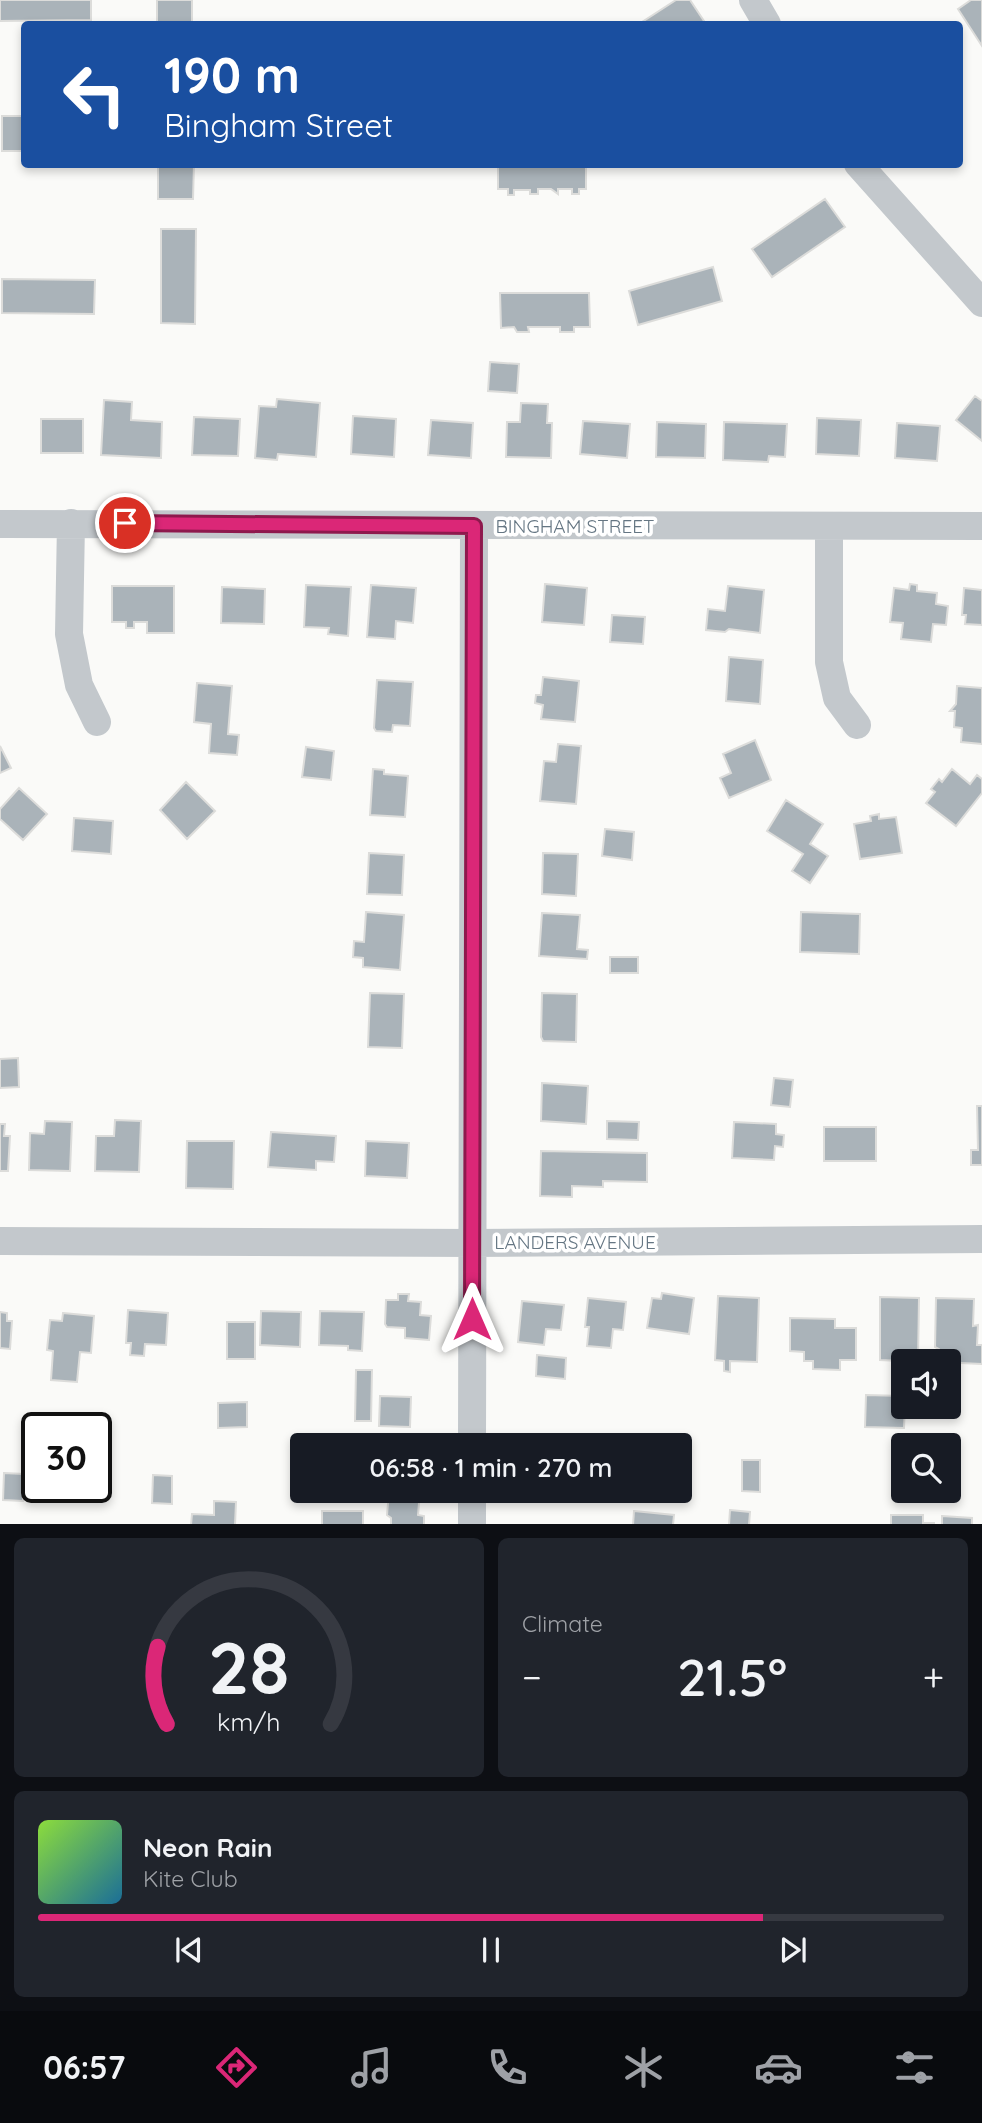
<!DOCTYPE html>
<meta charset="utf-8">
<style>
:root{--surface:#171b24;--page:#20242c;--text:#f1f3f6;--muted:#9ea1a6;--line:#363941;--accent:#db2777}
body{margin:0;font-family:Quicksand,sans-serif;background:var(--page);color:var(--text);height:100vh;display:flex;flex-direction:column;font-size:26px;white-space:nowrap}
*{box-sizing:border-box;margin:0}
p{font-size:23px;color:var(--muted)}
.icon{flex:none;width:38px;height:38px;fill:none;stroke:currentColor;stroke-width:2;stroke-linecap:round;stroke-linejoin:round}
.map{position:relative;height:1524px;overflow:hidden}
.drawer{display:flex;flex-direction:column;gap:14px;padding:14px;background:#0d0f14;flex:1}
.drawer>*{flex:none}
.guide{position:absolute;left:21px;top:21px;width:942px;height:147px;border-radius:7px;box-shadow:0 4px 10px #0003;background:#1a4fa0;color:#fff;overflow:hidden}
.tools{position:absolute;left:891px;top:1349px;display:grid;gap:14px}
.tools a{display:grid;place-items:center;width:70px;height:70px;border-radius:7px;background:var(--surface);box-shadow:0 4px 10px #0003;font-size:35px}
.speed{position:absolute;left:21px;top:1412px;display:flex;gap:14px;font-size:35px;font-weight:700;text-align:center}
.speed>*{display:grid;place-content:center;width:91px;height:91px;border-radius:50%;background:var(--surface);box-shadow:0 4px 10px #0003;line-height:1}
.speed .limit{border:4px solid #111;border-radius:10px;background:#fff;color:#111}
.pin{position:absolute;display:grid;place-items:center;width:60px;height:60px;color:#fff;margin:-30px;border:4px solid #fff;border-radius:50%;box-shadow:0 2px 7px #0007}
.me{position:absolute;width:77px;margin:-38px;rotate:0deg;stroke-linejoin:round;filter:drop-shadow(0 0 5px #0008)}
.turn{display:flex;align-items:center;gap:24px;height:147px;padding:0 28px;font-size:32px}
.turn .icon{width:91px;height:91px;stroke-width:2.5}
.turn b{display:block;font-size:49px;line-height:60px}
.big{font-size:52px;font-weight:600;line-height:1.1}
.drawer .card{flex:1;display:flex;flex-direction:column;justify-content:center;gap:10px;min-width:0;padding:0 24px;border-radius:10px;background:var(--page)}
.drawer .dial{align-items:center;gap:0}
.dial svg{height:182px;overflow:visible;fill:none;stroke:var(--line);stroke-width:7;stroke-linecap:round;text-anchor:middle}
.dial text{fill:var(--text);stroke:none}
.song{display:flex;align-items:center;gap:21px}
.cover{width:84px;height:84px;border-radius:10px;background:linear-gradient(135deg,hsl(90 70% 55%),hsl(200 70% 35%))}
.played{height:7px;border-radius:4px;background:linear-gradient(90deg,var(--accent) 80%,var(--line) 80%)}
.keys{display:flex;justify-content:space-around;direction:ltr}
.heat{display:flex;justify-content:space-between;align-items:center;font-size:38px;direction:ltr}
.drawer .tiles{flex:1;display:grid;gap:14px;grid-template-columns:1fr 1fr}
.card:last-child{grid-column:span 2}
.trip{position:absolute;left:290px;top:1433px;width:402px;height:70px;border-radius:7px;background:var(--surface);box-shadow:0 4px 10px #0003;font-weight:600;line-height:70px;text-align:center}
.tabs{display:flex;height:112px;justify-content:space-around;align-items:center;background:#090b0e;color:var(--muted)}
.tabs .icon{width:49px;height:49px}
.tabs .current{color:var(--accent)}
.tabs b{font-size:32px;color:var(--text)}
.map>svg:first-child{display:block}
.building{fill:#aab3b9;stroke:#dcdcda;stroke-width:2}
.lines{fill:none;stroke-linecap:round;stroke-linejoin:round}
.street{stroke:#c3c8cc;stroke-width:28}
.route-casing{stroke:#8e194d;stroke-width:18}
.route{stroke:#db2777;stroke-width:12}
.labels{text-anchor:middle;dominant-baseline:central;stroke-width:7;stroke-linejoin:round;paint-order:stroke}
.street-label{font-size:19px;fill:#657683;stroke:#fff}
</style>
<div class="map">
<svg width="982" height="1525" viewBox="0 0 982 1525">
<rect width="100%" height="100%" fill="#fafaf8"/>
<path class="building" d="M0 0H91V20L0 21Z
M157 0H192V24H157Z
M676 0H690L706 24H639Z
M971 0H982V46L958 9Z
M2 116H24V151H2Z
M158 164H194L193 199H158Z
M498 164H586V189H579V194H572V189H558V194L551 189H538V194H530V190H514V195H508V189H498Z
M825 199 845 227 772 277 752 249Z
M161 229H196L195 324 161 323Z
M713 267 722 301 638 325 629 291Z
M2 279 95 280 94 314 2 313Z
M500 293H589L590 327H574V332H560V327H528L529 332H517L514 327 501 328Z
M490 362 519 364 517 393 488 391Z
M975 396 982 401V441L956 420Z
M277 399 320 403 316 457 278 454 277 460 255 458 259 406 276 407Z
M104 400 132 402 131 420 162 422 161 458 101 455Z
M521 403 548 404 547 423H552L551 458 506 457 507 422H520Z
M353 416 396 419 394 457 351 454Z
M194 417 240 419 238 456 192 455Z
M817 418 861 420 859 456 816 454Z
M41 419H83V453H41Z
M431 420 473 423 471 458 428 455Z
M583 421 630 424 627 458 580 454Z
M657 422 706 424 705 458 656 457Z
M724 422 787 424 785 457 769 456 768 462 723 460Z
M897 423 940 426 937 461 895 458Z
M545 584 587 588 584 625 542 622Z
M910 584 917 585V591L937 593 936 604 948 606 946 625 933 624 931 642 901 639 903 623 890 622 894 588 909 590Z
M306 585 351 587 348 636 328 634 329 628 304 627Z
M371 585 416 588 413 623 396 621 395 639 367 637Z
M112 586H174V633H147V622H134V628H126V622H112Z
M728 586 764 590 760 633 729 629 725 632 706 630 708 609 725 611Z
M222 587 265 589 264 624 221 623Z
M964 588 982 590V625L965 624 966 615H962Z
M612 615 645 617 643 644 610 642Z
M729 657 763 660 760 704 726 701Z
M543 677 579 681 575 722 541 719 543 705 535 703 536 695H541Z
M377 680 413 682 410 726 393 725 392 732 376 731 374 728Z
M197 683 232 686 228 734 239 735 237 755 209 753 211 724 194 722Z
M957 686 982 688V744L961 742 962 728 954 727 955 711H950L956 704Z
M755 740 771 780 729 798 720 778 731 773 723 754Z
M558 744 581 746 576 804 540 801 544 761 556 762Z
M0 746 11 768 0 773Z
M306 747 334 751 331 780 302 777Z
M373 769 384 770V774L408 776 405 817 370 815Z
M952 769 970 784 977 775 982 779V793L956 826 926 803 935 792 931 789 939 779 942 782Z
M186 782 215 811 187 839 160 810Z
M19 788 47 814 23 840 0 819V809Z
M786 800 823 824 810 844 828 856 810 883 792 871 803 854 767 831Z
M879 814V819L896 817 902 853 860 859 854 824 871 821 870 816Z
M74 818 113 821 111 854 72 851Z
M605 829 634 832 632 860 602 856Z
M369 853 404 855 402 895 367 894Z
M543 853 578 854 576 896 542 894Z
M366 912 404 915 400 970 363 967V958L353 957 354 941 364 942Z
M801 912 860 914 859 954 800 952Z
M542 913 580 915 577 949 588 950 587 959 539 956Z
M610 957H638V973H610Z
M370 993 404 994 402 1048 368 1047Z
M542 993 577 994 576 1042 543 1041 541 1037Z
M18 1058 19 1087 0 1088V1059Z
M774 1078 793 1080 790 1107 771 1105Z
M542 1083 588 1086 586 1124 541 1121Z
M977 1106H982V1165H971V1150H978Z
M115 1120 141 1121 139 1172 95 1171 96 1136H114Z
M45 1121 72 1122 70 1171 29 1170 30 1133 44 1134Z
M607 1121 639 1122 638 1140 607 1139Z
M734 1122 776 1124V1134L784 1135 783 1147 775 1146 774 1160 732 1158Z
M0 1124H5L4 1136H10L8 1171H0Z
M824 1127H876V1161H824Z
M271 1132 336 1136 334 1162 316 1161V1170L268 1167Z
M187 1141H234L233 1189 186 1188Z
M366 1141 409 1143 407 1178 365 1176Z
M541 1151 647 1153V1182L603 1181V1187L572 1186V1197L540 1196Z
M662 1293 694 1298 689 1334 647 1328 652 1298 661 1299Z
M398 1294H409L408 1301 421 1302 420 1315 431 1316 429 1340 405 1338V1328L387 1327 385 1324 386 1300H398Z
M718 1296 759 1298 757 1362 730 1361V1372L724 1371V1361L715 1360Z
M880 1297 919 1298 918 1362H903V1373H901V1361L880 1360Z
M588 1298 626 1302 623 1330 613 1329 611 1348 587 1346 589 1327H585Z
M936 1298 974 1299 973 1326 978 1325 977 1345H982V1364L939 1362V1349L935 1347Z
M522 1301 564 1305 561 1330 546 1329 544 1345 518 1342Z
M128 1310 168 1313 166 1345 145 1344 144 1356 130 1355 131 1343H126Z
M261 1311 301 1312 300 1347 260 1345Z
M320 1311 364 1312 362 1351 348 1350V1346L319 1345Z
M0 1312 7 1313V1321H12L10 1349 0 1348Z
M63 1313 94 1316 91 1353 80 1352 77 1382 51 1380 53 1351 47 1350 50 1320 62 1321Z
M790 1318 835 1319V1328H856V1360H840V1370L813 1369V1361H804V1352L790 1351Z
M227 1322H255V1359H227Z
M537 1355 566 1358 565 1379 536 1376Z
M356 1370H372L371 1421H355Z
M866 1395 903 1396V1407H905L904 1428 865 1427Z
M380 1396 411 1397 410 1427 379 1426Z
M247 1402V1427L218 1428V1403Z
M742 1460H760V1492L742 1491Z
M96 1471 98 1498 79 1499V1488H96Z
M4 1473 24 1474 23 1501 3 1500Z
M153 1475 172 1476V1504L152 1503Z
M389 1491H420L418 1515 424 1516V1525H391V1518L387 1515Z
M214 1501 236 1502 235 1525H191L192 1514 214 1515Z
M730 1510 750 1512 749 1525H729Z
M322 1511H363V1525H322Z
M634 1511 674 1515 673 1525H633Z
M891 1515H923V1523H934V1525H891Z
M942 1516 972 1518V1525H942Z"/>
<g class="lines">
<path class="street" d="M753 0 767 24
M858 164 982 303
M71 523 69 634 79 685 97 722
M0 524 982 526
M829 526V662L837 698 857 725
M0 1241 472 1243 982 1239
M472 1446 474 526
M472 1525V1491"/>
</g>
<g class="lines">
<g class="route-casing">
<path id="route" d="M125 523 474 526 472 1319"/>
</g>
<use href="#route" class="route"/>
</g>
<g class="labels">
<g class="street-label">
<text x="575" y="526">BINGHAM STREET</text>
<text x="575" y="1242">LANDERS AVENUE</text>
</g>
</g>
</svg>
<div class="tools">
<a><svg class="icon" aria-label="sound" viewBox="0 0 24 24"><path d="M4 9h4l5-4v14l-5-4H4zM17 9q2 3 0 6"/></svg></a>
<a><svg class="icon" aria-label="search" viewBox="0 0 24 24"><circle cx="10" cy="10" r="6"/><path d="M15 15l6 6"/></svg></a>
</div>
<div class="speed"><div class="limit">30</div></div>
<div class="pin" style="left:125px;top:523px;background:#d93025"><svg class="icon" aria-label="arrive" viewBox="0 0 24 24"><path d="M6 21V4h12l-3 4 3 4H6"/></svg></div>
<svg class="me" style="left:472px;top:1319px" viewBox="-20 -20 40 40"><path d="M0-17L14 15 0 8-14 15z" fill="#db2777" stroke="#fff" stroke-width="4"/></svg>
<div class="trip">06:58 · 1 min · 270 m</div>
<div class="guide">
<div class="turn"><svg class="icon" aria-label="left" viewBox="0 0 24 24"><path d="M17 20v-9H6M10 6l-5 5 5 5"/></svg><div><b>190 m</b>Bingham Street</div></div>
</div>
</div>
<section class="drawer">
<div class="tiles">
<div class="card dial"><svg viewBox="0 0 100 80">
<path d="M14 69A42 42 0 1 1 86 69"/>
<path d="M14 69A42 42 0 0 1 10 35" stroke="#db2777"/>
<text x="50" y="56" font-size="32" font-weight="700">28</text>
<text x="50" y="72" font-size="11">km/h</text>
</svg></div>
<div class="card"><p>Climate</p>
<div class="heat"><a>−</a><b class="big">21.5°</b><a>+</a></div>
</div>
<div class="card">
<div class="song"><i class="cover"></i><div><b>Neon Rain</b><p>Kite Club</p></div></div>
<div class="played"></div>
<div class="keys"><svg class="icon" aria-label="previous" viewBox="0 0 24 24"><path d="M18 5L8 12l10 7zM5 5v14"/></svg><svg class="icon" aria-label="pause" viewBox="0 0 24 24"><path d="M8 5v14M16 5v14"/></svg><svg class="icon" aria-label="next" viewBox="0 0 24 24"><path d="M6 5l10 7-10 7zM19 5v14"/></svg></div>
</div>
</div>
</section>
<nav class="tabs">
<b>06:57</b>
<svg class="icon current" aria-label="directions" viewBox="0 0 24 24"><path d="M12 3l9 9-9 9-9-9zM9 14v-3h6M13 9l2 2-2 2"/></svg>
<svg class="icon" aria-label="music" viewBox="0 0 24 24"><path d="M9 18V5l10-2v13"/><circle cx="6" cy="18" r="3"/><circle cx="16" cy="16" r="3"/></svg>
<svg class="icon" aria-label="phone" viewBox="0 0 24 24"><path d="M5 4h4l2 5-3 2q2 4 5 5l2-3 5 2v4C11 20 4 13 5 4z"/></svg>
<svg class="icon" aria-label="climate" viewBox="0 0 24 24"><path d="M12 3v18M4 7l16 10M4 17L20 7"/></svg>
<svg class="icon" aria-label="car" viewBox="0 0 24 24"><path d="M5 17H2v-5l4-1 3-4h7l3 4 3 1v5h-3M9 17h6M6 11h13"/><circle cx="7" cy="17" r="2"/><circle cx="17" cy="17" r="2"/></svg>
<svg class="icon" aria-label="filters" viewBox="0 0 24 24"><path d="M4 7h16M4 17h16"/><circle cx="9" cy="7" r="2"/><circle cx="15" cy="17" r="2"/></svg>
</nav>
